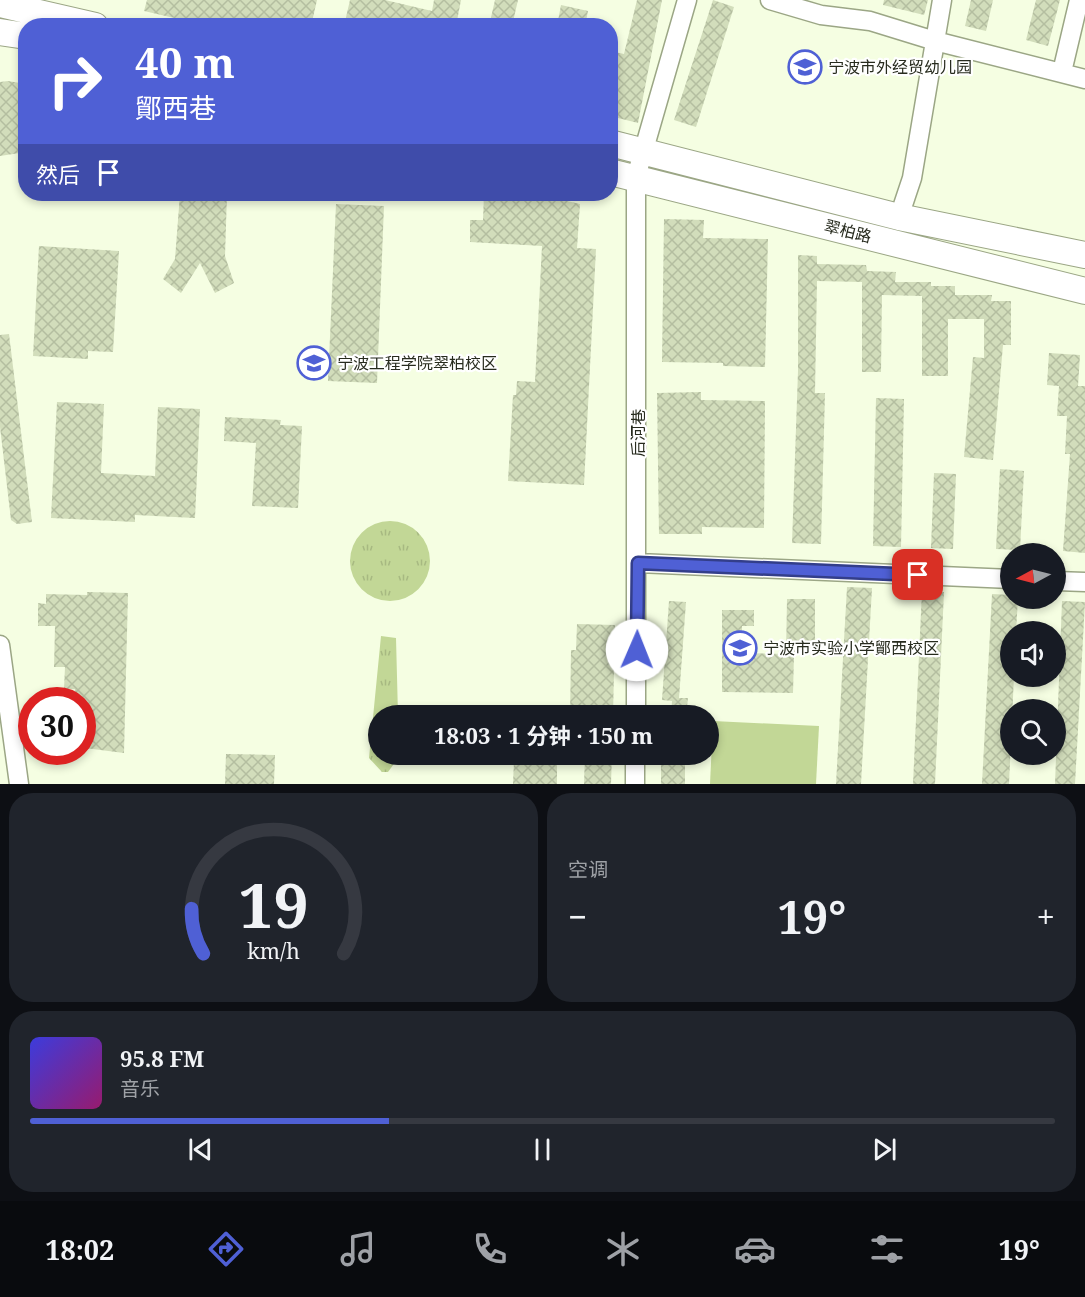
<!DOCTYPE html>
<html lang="zh">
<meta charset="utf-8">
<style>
:root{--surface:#171b24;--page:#20242c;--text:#f1f3f6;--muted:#9ea1a6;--line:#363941;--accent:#4f60d5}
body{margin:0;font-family:"Noto Serif","Noto Sans SC",serif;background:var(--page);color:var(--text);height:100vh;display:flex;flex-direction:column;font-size:22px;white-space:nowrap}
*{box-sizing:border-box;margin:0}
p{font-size:20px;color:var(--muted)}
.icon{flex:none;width:33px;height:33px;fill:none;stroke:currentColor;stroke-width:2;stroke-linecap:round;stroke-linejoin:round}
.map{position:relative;height:784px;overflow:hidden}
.sheet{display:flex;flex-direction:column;gap:9px;padding:9px;background:#0d0f14;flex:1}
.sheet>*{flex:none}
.banner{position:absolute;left:18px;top:18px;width:600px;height:183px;border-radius:24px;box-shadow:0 3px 9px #0003;background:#4f60d5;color:#fff;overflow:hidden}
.needle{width:39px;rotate:263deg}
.buttons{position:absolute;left:1000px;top:543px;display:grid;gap:12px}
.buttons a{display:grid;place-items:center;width:66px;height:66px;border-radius:50%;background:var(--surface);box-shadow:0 3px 9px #0003;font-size:30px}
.speed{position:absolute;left:18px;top:687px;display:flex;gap:12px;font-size:30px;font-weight:700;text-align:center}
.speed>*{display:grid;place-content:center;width:78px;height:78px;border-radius:50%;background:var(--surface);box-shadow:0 3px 9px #0003;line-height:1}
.speed .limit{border:9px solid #d22;background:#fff;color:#111}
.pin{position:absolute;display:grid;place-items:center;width:51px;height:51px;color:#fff;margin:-26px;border-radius:12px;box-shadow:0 3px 9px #0006}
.me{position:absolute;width:66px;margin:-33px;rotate:1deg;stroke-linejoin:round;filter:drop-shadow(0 0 4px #0008)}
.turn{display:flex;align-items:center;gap:21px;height:126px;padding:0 18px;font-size:27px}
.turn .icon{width:78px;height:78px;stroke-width:2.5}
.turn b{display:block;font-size:42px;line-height:51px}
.then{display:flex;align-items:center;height:57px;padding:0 18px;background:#0003;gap:12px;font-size:22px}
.big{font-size:45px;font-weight:700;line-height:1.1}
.sheet .card{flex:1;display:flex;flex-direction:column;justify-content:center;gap:9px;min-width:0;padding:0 21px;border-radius:24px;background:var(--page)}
.sheet .dial{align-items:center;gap:0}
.dial svg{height:156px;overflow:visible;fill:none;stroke:var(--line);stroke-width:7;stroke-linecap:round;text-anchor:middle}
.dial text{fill:var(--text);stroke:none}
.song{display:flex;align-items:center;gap:18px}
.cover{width:72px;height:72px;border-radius:9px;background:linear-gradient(135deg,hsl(240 70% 55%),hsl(320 70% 35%))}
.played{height:6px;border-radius:3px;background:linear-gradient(90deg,var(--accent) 35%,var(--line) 35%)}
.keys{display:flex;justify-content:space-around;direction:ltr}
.heat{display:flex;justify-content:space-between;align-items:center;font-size:33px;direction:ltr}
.sheet .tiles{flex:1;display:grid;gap:9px;grid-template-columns:1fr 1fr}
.card:last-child{grid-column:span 2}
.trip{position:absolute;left:368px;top:705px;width:351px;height:60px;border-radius:30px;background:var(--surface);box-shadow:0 3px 9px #0003;font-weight:700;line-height:60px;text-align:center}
.dock{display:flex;height:96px;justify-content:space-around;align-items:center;background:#090b0e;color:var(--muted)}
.dock .icon{width:42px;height:42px}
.dock .selected{color:var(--accent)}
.dock b{font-size:27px;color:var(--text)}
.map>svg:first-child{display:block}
.grass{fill:url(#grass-tufts)}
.garden{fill:#c2d796}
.building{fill:url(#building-cross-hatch)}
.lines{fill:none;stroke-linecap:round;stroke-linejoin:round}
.minor-casing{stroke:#9ba685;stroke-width:21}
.secondary-casing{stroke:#9ba685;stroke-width:28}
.minor{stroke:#fff;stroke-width:18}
.secondary{stroke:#fff;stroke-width:26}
.route-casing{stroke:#333e8a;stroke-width:15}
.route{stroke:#4f60d5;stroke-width:10}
.labels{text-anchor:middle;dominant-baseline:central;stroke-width:4.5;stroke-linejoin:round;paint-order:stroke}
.poi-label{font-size:16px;fill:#272b1e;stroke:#fff;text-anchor:start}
.street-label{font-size:16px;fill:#272b1e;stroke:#fff}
</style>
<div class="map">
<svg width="1085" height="784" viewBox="0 0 1085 784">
<defs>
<pattern id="grass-tufts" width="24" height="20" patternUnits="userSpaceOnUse" patternTransform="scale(1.5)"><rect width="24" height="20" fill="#c2d796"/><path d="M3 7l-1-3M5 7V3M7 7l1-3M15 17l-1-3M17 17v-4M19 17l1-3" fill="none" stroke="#a7b981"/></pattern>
<pattern id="building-cross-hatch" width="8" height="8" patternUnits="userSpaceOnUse" patternTransform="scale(1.5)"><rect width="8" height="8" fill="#d2ddbb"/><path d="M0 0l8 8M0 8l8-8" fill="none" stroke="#b4bea0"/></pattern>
</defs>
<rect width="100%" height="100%" fill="#f5fee2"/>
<path class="grass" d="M350 561a40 40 0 1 1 80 0a40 40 0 1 1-80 0Z
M381 636 396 638 398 715 378 716V754L399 755V757L388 772H382L369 758Z"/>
<path class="garden" d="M713 721 819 726 816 784H710Z"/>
<path class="building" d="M147 0H317L311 26H209L144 11Z
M350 0H385L432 11 434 0H461L456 26H344Z
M495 0H518L512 26H489Z
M637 0H662L638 123 610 116V51L624 54Z
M713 0 734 7 696 127 674 120Z
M884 0H928L924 15 883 5Z
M971 0H993L986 31 965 26Z
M1036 0H1060L1048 46 1026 40Z
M561 5 588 11 585 26H557Z
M8 81 26 84V152L0 156V82Z
M180 194H227L225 256 234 283 215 293 200 263 181 293 163 279 175 259Z
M484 194H537L580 204 577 248 596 249 584 485 508 481 513 395H516L517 381 535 382 542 246 470 242V220H483Z
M336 204 384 206 377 383 328 381Z
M664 219 704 220 703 238 768 239 765 367 723 366V363L662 362Z
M39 246 119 251 113 352 88 351V359L33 356Z
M798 255 817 256V264L866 265 867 271 896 272 895 282H931V286H955V295H992L991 301H1011V345H1003L993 460 964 457 973 357 984 358V319H948V376H922V296L882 295 881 372H862V282L817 281 815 393H825L821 544 792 543 798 371Z
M9 334 32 522 17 524 11 520 0 427V335Z
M1049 353 1080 355 1078 386H1085V553L1063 551 1070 454H1065L1067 416H1057L1059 386 1047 385Z
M701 392V400L765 401 764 528 702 527V534H659L657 393Z
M876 398 904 399 901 547 873 546Z
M57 402 104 404 101 473 155 476 158 407 200 409 195 518 135 515V522L51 518Z
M225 417 281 420 280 425 302 426 298 508 252 506 256 443 224 441Z
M1000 469 1024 471 1020 550 996 549Z
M934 473 956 474 953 549 931 548Z
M847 587 872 588 861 784H836Z
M922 591 944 592 935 784H913Z
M87 592 128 593 124 753 85 748 82 700H74L75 689H64L65 667H54L55 626H38V603L46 604V594L87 595Z
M992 594 1011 595V598H1018L1016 632H1011V676H1014L1009 784H982Z
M787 599H815V654H794L793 693 722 692V610H754V626H742V653L790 654H786Z
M669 601 686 602 679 698H688L686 716H671L672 701 662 700Z
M1062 601 1085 602 1075 784H1055Z
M577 624 615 625 613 716H570L571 650H576Z
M226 754 275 755 274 784H225Z
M585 754H612L611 784H584Z
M514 760 557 761V784H513Z
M661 764 685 765V784H661Z"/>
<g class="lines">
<g class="minor-casing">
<path id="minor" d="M770 0 821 15 870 21 935 41 1085 79
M1062 72 1079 0
M899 217 912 178 942 0
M638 563 1011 579
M1056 581 1085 582
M0 645 19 784
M636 716V177L687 0
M635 784V754"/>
</g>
<g class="secondary-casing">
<path id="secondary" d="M0 4 95 26
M0 32 26 36
M610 143 899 217 1085 255
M610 172 1085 291"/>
</g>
<use href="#minor" class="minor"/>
<use href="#secondary" class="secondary"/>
</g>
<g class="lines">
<g class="route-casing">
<path id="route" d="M637 650 638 563 918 575"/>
</g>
<use href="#route" class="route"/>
</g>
<defs>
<g id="school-ring" transform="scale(1.725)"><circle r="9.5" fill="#fff" stroke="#4f60d5" stroke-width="1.5"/><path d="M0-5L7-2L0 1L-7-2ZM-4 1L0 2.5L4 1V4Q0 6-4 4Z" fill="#4f60d5"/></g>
<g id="university-ring" transform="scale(1.725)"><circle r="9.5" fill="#fff" stroke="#4f60d5" stroke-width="1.5"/><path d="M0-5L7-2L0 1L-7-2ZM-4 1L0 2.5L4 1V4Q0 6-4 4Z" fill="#4f60d5"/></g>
</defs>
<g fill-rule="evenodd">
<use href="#school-ring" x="805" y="67"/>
<use href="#university-ring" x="314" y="363"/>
<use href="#school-ring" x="740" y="648"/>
</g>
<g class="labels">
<g class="poi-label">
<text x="828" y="67">宁波市外经贸幼儿园</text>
<text x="337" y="363">宁波工程学院翠柏校区</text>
<text x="763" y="648">宁波市实验小学鄮西校区</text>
</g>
<g class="street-label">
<text transform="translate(848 231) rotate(14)">翠柏路</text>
<text transform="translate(638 433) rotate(-90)">后河巷</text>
</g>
</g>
</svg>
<div class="buttons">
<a><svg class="needle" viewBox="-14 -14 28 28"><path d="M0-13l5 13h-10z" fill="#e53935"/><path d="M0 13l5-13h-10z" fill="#9ea1a6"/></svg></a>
<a><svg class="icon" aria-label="sound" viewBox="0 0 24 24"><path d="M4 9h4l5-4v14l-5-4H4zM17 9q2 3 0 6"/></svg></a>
<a><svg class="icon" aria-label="search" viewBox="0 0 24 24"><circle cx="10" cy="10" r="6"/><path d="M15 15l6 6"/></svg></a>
</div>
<div class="speed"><div class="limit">30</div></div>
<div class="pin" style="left:918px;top:575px;background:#d93025"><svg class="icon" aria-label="arrive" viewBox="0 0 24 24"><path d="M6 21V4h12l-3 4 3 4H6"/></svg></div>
<svg class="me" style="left:637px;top:650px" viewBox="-20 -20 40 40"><circle r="19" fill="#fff"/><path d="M0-13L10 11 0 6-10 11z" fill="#4f60d5"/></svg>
<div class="trip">18:03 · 1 分钟 · 150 m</div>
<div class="banner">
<div class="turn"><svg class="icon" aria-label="right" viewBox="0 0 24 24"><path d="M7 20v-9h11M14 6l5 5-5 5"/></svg><div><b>40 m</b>鄮西巷</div></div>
<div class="then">然后<svg class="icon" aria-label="arrive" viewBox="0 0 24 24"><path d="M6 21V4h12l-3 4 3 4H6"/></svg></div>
</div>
</div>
<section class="sheet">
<div class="tiles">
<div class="card dial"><svg viewBox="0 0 100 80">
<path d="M14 69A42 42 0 1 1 86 69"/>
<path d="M14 69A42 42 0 0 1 8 46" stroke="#4f60d5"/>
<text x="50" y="56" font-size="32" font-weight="700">19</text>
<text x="50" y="72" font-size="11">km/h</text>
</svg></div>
<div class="card"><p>空调</p>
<div class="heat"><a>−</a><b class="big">19°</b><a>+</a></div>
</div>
<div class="card">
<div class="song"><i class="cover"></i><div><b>95.8 FM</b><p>音乐</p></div></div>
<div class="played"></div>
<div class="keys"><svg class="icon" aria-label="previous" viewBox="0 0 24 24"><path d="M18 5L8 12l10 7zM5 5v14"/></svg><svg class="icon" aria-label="pause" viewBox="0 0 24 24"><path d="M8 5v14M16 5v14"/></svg><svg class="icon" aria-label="next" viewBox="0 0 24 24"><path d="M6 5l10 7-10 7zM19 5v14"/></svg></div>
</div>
</div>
</section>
<nav class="dock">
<b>18:02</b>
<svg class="icon selected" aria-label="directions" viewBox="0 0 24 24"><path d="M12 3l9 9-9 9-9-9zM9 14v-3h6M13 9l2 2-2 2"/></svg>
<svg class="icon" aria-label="music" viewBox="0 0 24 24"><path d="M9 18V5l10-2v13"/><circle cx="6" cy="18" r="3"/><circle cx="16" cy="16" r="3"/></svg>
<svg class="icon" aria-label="phone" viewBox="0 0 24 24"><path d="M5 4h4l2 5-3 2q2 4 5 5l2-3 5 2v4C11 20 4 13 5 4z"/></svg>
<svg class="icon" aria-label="climate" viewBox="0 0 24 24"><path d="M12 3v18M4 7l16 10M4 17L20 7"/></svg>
<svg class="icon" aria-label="car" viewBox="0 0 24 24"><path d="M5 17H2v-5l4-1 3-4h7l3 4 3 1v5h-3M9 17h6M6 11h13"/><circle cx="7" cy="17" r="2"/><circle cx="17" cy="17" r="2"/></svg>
<svg class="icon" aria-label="filters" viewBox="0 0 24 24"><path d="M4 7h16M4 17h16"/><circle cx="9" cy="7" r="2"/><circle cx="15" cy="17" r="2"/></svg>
<b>19°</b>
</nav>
